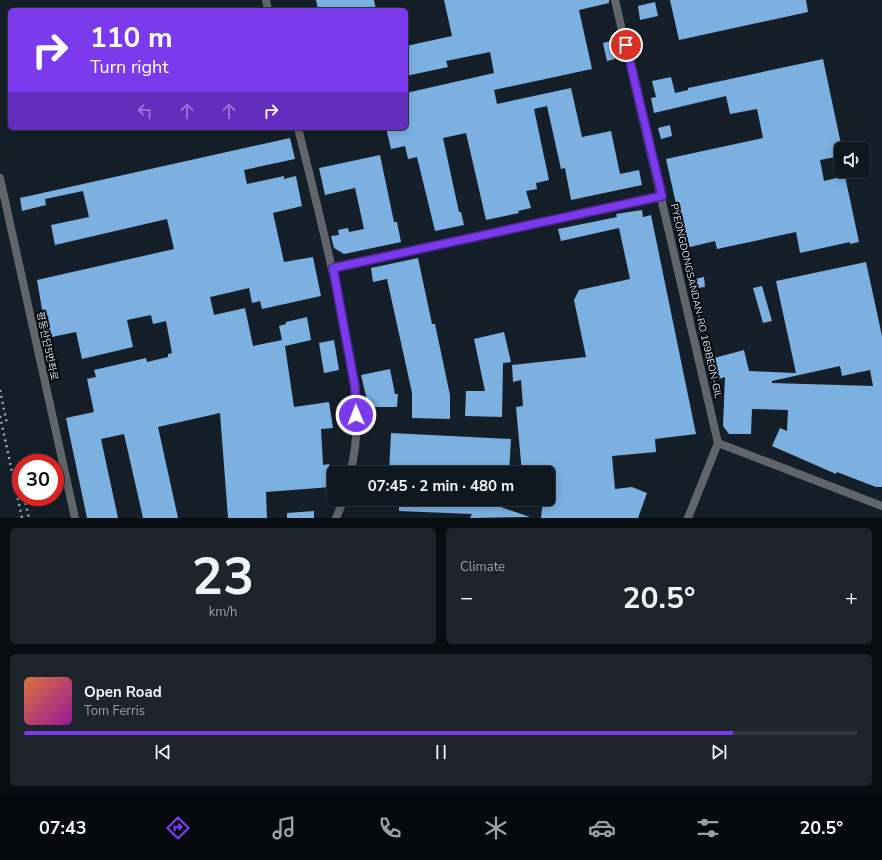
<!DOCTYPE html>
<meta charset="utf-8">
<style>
:root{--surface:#0f171f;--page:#1d242c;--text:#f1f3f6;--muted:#9b9fa4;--line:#2f363d;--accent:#7c3aed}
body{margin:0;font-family:"Nunito Sans","Noto Sans KR",sans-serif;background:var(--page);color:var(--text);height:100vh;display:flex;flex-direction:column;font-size:15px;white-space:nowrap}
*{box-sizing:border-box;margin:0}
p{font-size:13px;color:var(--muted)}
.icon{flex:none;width:22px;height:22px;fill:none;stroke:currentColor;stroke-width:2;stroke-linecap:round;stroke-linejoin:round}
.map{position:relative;height:518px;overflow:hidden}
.panel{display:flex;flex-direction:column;gap:10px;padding:10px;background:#080d11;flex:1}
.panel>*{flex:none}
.top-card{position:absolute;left:8px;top:8px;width:400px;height:122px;border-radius:6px;box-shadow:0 2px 10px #0003,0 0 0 1px var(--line);background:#7c3aed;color:#fff;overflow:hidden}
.buttons{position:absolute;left:834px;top:142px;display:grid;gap:8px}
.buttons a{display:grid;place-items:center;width:36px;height:36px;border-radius:6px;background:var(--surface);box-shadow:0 2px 10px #0003,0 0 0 1px var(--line);font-size:20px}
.speed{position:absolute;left:12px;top:454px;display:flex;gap:8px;font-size:20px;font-weight:700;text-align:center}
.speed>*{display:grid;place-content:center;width:52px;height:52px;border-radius:50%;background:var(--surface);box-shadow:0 2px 10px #0003,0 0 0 1px var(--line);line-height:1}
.speed .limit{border:6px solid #d22;background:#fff;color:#111}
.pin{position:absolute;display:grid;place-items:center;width:34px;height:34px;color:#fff;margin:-17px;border:2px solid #fff;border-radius:50%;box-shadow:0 1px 4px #0007}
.me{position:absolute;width:44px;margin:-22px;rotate:359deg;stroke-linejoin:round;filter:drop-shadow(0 0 3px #0008)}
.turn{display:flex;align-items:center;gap:14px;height:84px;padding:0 16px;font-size:18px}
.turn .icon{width:52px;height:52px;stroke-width:2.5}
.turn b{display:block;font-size:28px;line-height:34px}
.lanes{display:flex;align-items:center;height:38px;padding:0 16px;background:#0003;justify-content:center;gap:20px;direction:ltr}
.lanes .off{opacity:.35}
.big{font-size:30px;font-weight:700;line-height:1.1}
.panel .widget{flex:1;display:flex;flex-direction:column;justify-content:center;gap:6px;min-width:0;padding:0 14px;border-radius:6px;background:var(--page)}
.panel .dial{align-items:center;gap:0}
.dial b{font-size:52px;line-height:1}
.song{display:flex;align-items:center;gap:12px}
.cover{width:48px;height:48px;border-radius:6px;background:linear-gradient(135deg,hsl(20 70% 55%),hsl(300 70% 35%))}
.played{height:4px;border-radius:2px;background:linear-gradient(90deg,var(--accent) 85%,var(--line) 85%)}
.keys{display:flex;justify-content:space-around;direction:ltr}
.heat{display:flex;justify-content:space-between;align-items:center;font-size:22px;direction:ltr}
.panel .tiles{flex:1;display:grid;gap:10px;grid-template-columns:1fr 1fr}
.widget:last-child{grid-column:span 2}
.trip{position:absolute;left:327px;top:466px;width:228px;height:40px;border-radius:6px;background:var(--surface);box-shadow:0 2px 10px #0003,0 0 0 1px var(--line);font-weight:700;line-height:40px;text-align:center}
.dock{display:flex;height:64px;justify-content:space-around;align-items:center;background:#06090c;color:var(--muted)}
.dock .icon{width:28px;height:28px}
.dock .on{color:var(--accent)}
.dock b{font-size:18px;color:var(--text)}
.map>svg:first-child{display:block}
.building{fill:#7bb0e0;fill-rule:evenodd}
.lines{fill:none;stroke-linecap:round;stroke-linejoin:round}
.minor{stroke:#60666c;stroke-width:8}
.tertiary{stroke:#60666c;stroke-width:8}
.rail{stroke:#a1aab2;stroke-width:2.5;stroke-dasharray:2 4;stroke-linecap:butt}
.route-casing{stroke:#51269a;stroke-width:10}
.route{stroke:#7c3aed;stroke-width:7}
.labels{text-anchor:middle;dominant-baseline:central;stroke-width:4;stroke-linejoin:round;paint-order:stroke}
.street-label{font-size:10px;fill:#d7dfe6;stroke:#05080d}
</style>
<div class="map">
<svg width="882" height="518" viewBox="0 0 882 518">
<rect width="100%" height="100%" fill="#141f29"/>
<path class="building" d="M316 0H374L376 10H318Z
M444 0H609V3L579 10 592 69 494 90 497 104 571 88 582 137 611 131 620 174 639 170 642 185 571 200 565 168 561 169 547 106 534 109 549 180 536 183 537 189 526 191 531 208 518 211 519 213 486 220 466 133 443 138 459 212H461L464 225 435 231 417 157 408 159 405 146 391 149 386 128H406V93L494 73 490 52 446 61 448 67 406 76V46L452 36Z
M670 0H806L808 12 679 40Z
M655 2 658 16 640 20 638 6Z
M611 41 615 59 607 61 603 43Z
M823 59 842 149 841 156 820 160 824 181 845 176 859 242 850 244V242L800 253 796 232 717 249 715 241 686 248 666 159 763 138 757 109 730 114 726 96 654 113 651 98 656 97 652 81 671 77 675 93 688 90V88Z
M670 125 672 136 661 139 658 128Z
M290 138 295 159 244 170 247 184 284 176V179L296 176 302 206 273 213 284 262 313 257 321 296 262 309 260 301 252 303 249 288 210 297 214 315 245 308 253 346 282 340 279 326 286 324V322L307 317 311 340 285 346 294 407 329 402 333 428 321 429 323 465 329 464 331 487 266 492 267 518H228L220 413 158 427 178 518H143L124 434 101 439 118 518H87L66 418 94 412 87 379 96 377 94 370 146 358 147 362 168 357V354L172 353 166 321 153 324 151 315 127 320 133 347 82 359 76 332 47 338 37 280 174 249 167 219 55 245 51 225 89 217 83 191 45 199 46 205 22 211 20 198Z
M380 155 394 222H397L401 242 344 254 334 248 331 236 339 235 338 230 348 228 349 232 364 229 355 188 325 195 319 168Z
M642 210 643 217 651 215 696 434 655 439 656 452 612 456 615 489 632 487 647 493 638 518H541L543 499H548V473H522L516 407 523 406 521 380 513 382 512 365 586 357 574 300 579 290 630 279 619 228 561 241 558 229 617 217 616 214Z
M418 258 432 324H435L450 395V419L412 418V393L387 279 373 282 371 268Z
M866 262 882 336V487H876L837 472 836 474 772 446 780 428 787 431 788 410 752 409 751 434H729L723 426 725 377 719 379 714 358 744 350 749 371 796 373 776 281ZM840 366 842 376 870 370 873 386 772 383V381Z
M704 277 705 287 697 288 695 279Z
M762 286 772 321 763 323 753 288Z
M504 332 511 362 503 363 502 417 465 416 466 391H485L474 339Z
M334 340 339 370 324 373 319 343Z
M390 369 395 394H398L397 407H366V396L361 375Z
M391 433 511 439 509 473H389Z
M399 499H477L530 517 470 518 472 514 399 511Z
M314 511V518H287V513Z"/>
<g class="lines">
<path class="minor" d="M266 0 268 10
M615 0 718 443 688 518
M298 128C314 193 331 257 343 323 353 372 364 423 350 473
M333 268 662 196
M718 443 882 506
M336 518 344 499"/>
<path class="tertiary" d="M0 178 75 518"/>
<path class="rail" d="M0 390 7 424
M0 416 22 518
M24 497 29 518"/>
</g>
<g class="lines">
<g class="route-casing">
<path id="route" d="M356 415 355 387 333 268 662 196 626 45"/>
</g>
<use href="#route" class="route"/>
</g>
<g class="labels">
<g class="street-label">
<text transform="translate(696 301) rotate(77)">PYEONGDONGSANDAN-RO 169BEON-GIL</text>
<text transform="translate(47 346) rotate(78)">평동산단5번좌로</text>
</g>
</g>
</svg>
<div class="buttons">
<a><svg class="icon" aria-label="sound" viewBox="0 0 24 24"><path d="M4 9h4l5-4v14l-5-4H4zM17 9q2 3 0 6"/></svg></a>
</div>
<div class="speed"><div class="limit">30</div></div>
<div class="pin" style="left:626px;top:45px;background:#d93025"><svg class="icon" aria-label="arrive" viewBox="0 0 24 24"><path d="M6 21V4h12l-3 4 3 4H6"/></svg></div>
<svg class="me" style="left:356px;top:415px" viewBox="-20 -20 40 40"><circle r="17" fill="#7c3aed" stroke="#fff" stroke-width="3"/><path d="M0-11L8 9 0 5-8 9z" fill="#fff"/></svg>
<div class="trip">07:45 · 2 min · 480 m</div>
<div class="top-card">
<div class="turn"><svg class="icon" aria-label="right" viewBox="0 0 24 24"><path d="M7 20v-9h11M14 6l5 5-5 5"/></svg><div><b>110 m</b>Turn right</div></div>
<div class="lanes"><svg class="icon off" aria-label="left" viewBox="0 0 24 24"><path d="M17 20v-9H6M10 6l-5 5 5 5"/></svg><svg class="icon off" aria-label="ahead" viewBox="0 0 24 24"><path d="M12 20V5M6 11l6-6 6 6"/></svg><svg class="icon off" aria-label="ahead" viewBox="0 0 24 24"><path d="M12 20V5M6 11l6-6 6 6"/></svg><svg class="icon" aria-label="right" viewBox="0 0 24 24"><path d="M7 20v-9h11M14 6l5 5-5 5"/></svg></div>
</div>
</div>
<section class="panel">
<div class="tiles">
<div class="widget dial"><b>23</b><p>km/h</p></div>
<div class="widget"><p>Climate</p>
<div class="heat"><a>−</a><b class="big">20.5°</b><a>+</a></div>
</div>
<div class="widget">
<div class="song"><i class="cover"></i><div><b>Open Road</b><p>Tom Ferris</p></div></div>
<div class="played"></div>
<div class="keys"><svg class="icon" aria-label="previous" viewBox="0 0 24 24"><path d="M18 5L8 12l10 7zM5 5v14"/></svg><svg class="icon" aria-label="pause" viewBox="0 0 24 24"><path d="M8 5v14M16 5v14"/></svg><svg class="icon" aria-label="next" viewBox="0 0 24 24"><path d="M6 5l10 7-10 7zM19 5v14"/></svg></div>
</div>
</div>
</section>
<nav class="dock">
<b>07:43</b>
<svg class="icon on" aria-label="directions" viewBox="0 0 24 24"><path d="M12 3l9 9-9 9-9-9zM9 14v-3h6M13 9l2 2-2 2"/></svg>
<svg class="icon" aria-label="music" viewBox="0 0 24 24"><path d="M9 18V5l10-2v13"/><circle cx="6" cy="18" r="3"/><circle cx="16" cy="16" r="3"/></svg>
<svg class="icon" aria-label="phone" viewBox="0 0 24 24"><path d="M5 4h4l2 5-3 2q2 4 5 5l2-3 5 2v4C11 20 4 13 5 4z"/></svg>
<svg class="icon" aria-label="climate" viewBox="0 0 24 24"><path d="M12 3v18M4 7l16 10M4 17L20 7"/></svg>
<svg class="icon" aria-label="car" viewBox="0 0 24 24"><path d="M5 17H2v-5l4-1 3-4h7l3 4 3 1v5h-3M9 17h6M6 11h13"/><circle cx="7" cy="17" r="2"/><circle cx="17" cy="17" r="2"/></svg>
<svg class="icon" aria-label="filters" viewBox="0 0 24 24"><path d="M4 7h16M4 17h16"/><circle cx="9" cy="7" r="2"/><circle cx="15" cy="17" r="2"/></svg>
<b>20.5°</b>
</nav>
